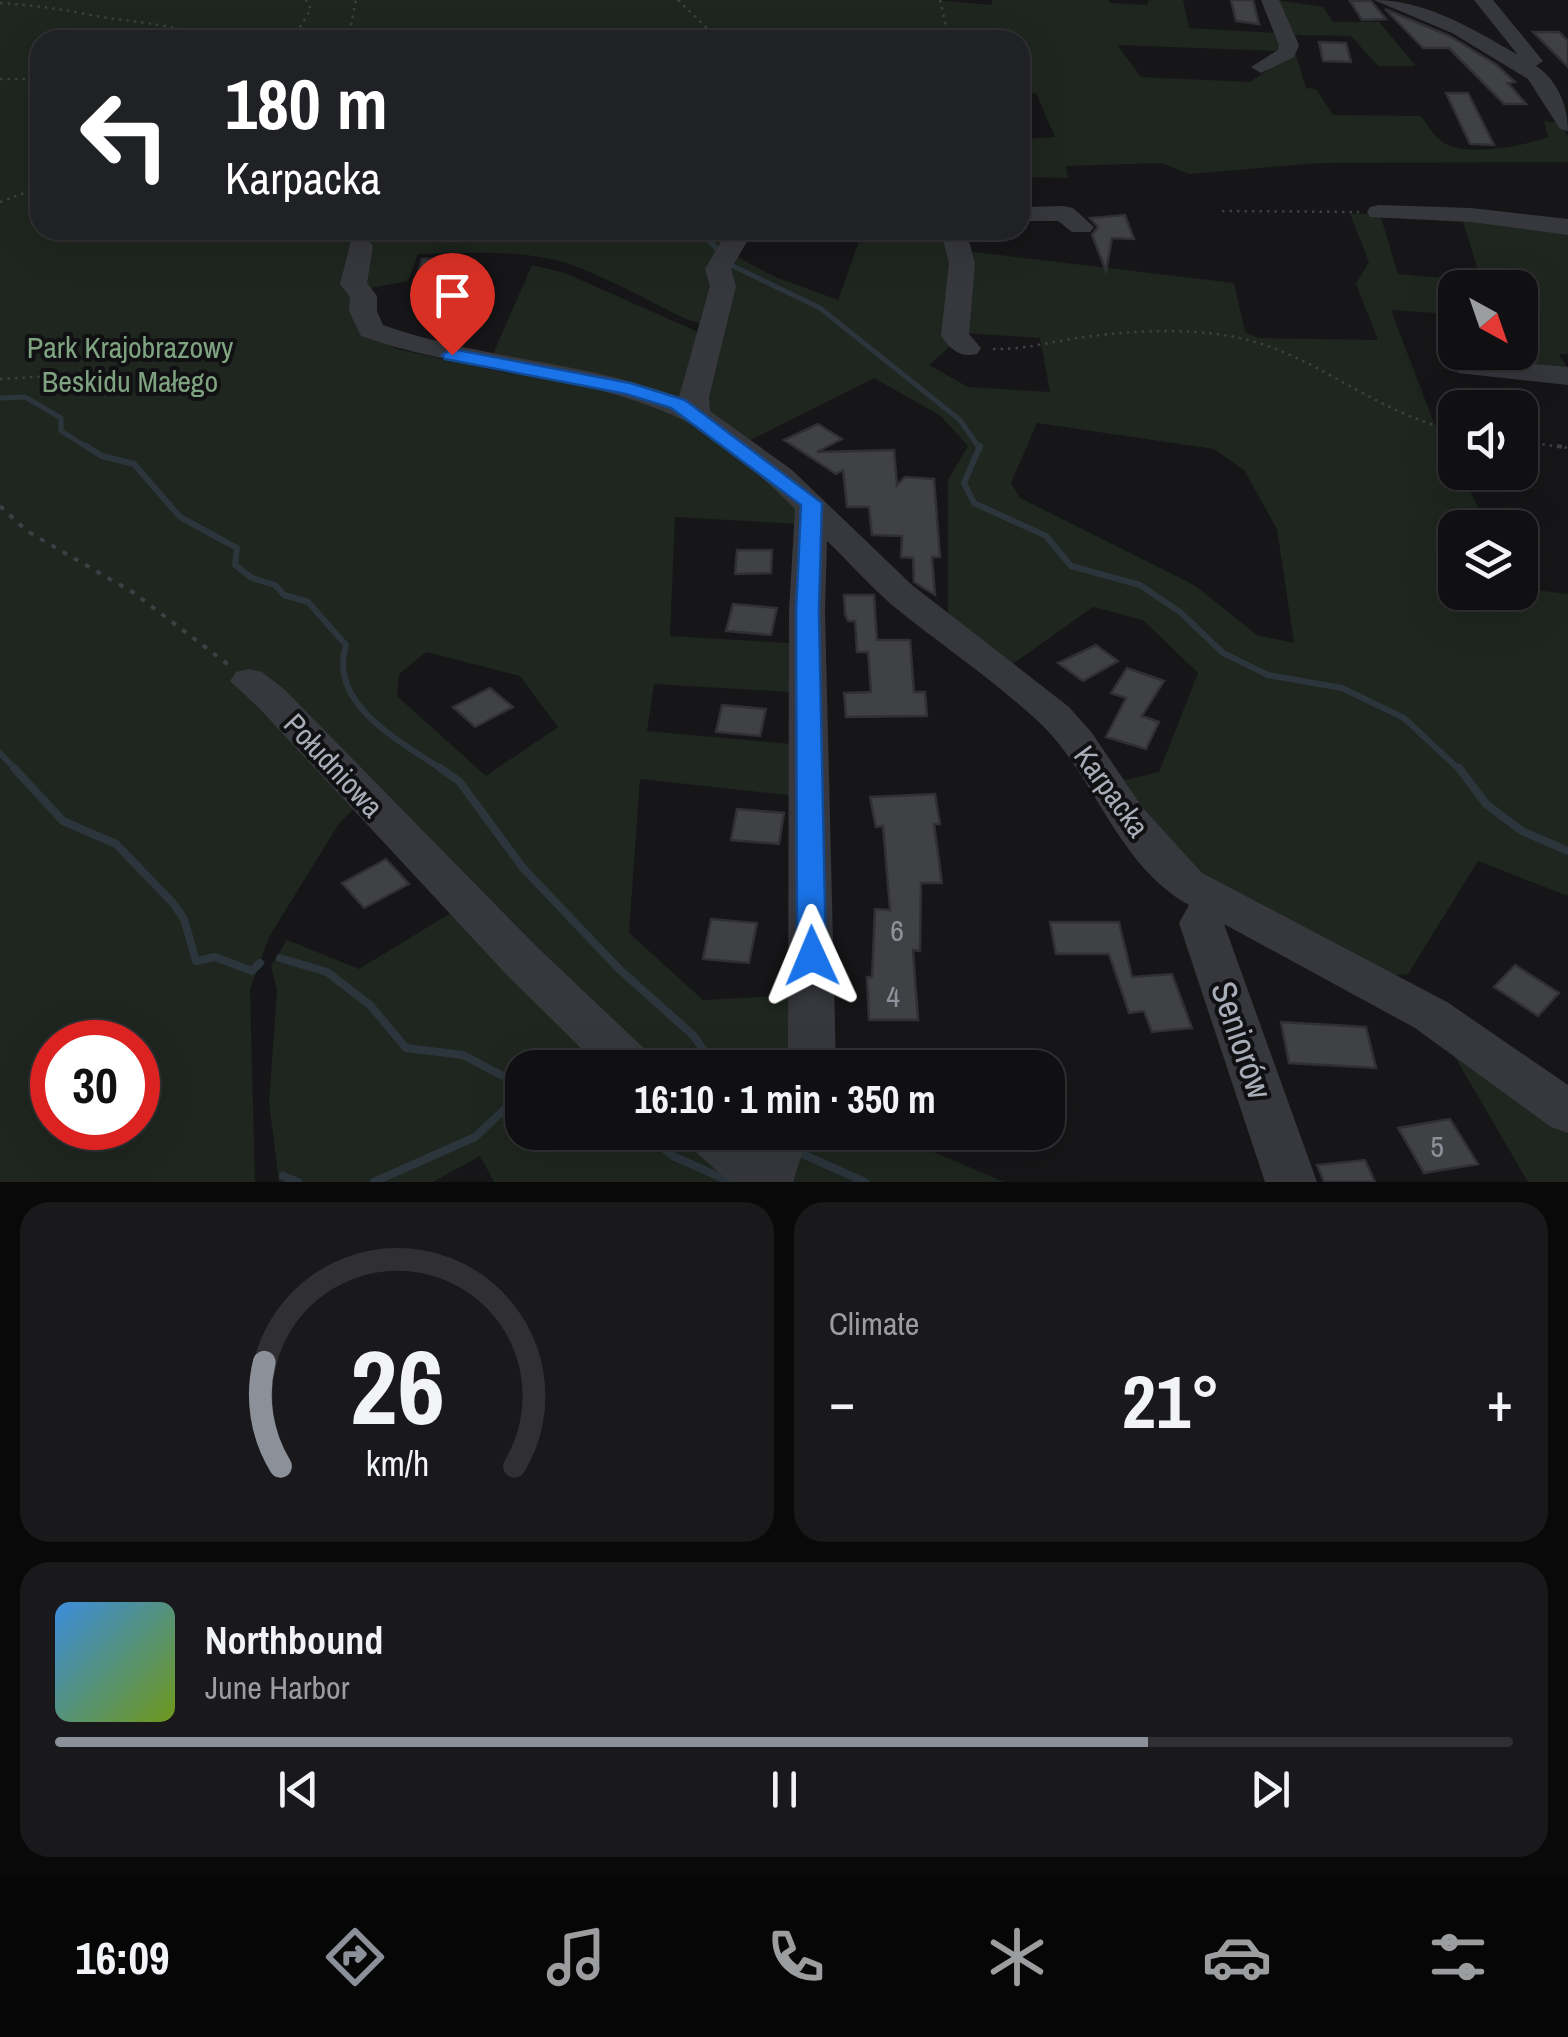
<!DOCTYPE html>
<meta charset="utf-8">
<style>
:root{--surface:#101012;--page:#19191b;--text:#f1f3f6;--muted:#9c9d9f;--line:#303032;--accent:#8c9099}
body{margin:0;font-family:"Archivo Narrow",sans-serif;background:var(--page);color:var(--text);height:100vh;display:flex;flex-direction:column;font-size:38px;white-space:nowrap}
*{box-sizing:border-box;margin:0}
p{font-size:32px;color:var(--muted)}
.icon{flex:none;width:55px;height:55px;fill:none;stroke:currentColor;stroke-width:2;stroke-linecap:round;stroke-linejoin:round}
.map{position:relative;height:1182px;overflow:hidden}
.side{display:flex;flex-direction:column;gap:20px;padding:20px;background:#09090a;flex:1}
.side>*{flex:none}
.banner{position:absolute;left:30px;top:30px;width:1000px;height:210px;border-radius:30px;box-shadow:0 10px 40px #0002,0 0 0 2px var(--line);background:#202124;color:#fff;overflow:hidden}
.needle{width:65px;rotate:140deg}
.buttons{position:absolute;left:1438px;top:270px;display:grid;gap:20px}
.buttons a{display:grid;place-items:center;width:100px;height:100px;border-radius:20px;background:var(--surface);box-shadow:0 10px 40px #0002,0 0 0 2px var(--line);font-size:50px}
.speed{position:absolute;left:30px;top:1020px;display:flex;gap:20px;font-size:50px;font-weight:700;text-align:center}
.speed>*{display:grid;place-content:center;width:130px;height:130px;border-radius:50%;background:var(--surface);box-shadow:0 10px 40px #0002,0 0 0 2px var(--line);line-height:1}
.speed .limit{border:15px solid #d22;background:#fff;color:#111}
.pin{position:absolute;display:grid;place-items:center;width:85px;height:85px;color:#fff;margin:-102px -42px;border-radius:50% 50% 50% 0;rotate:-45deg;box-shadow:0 0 10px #0007}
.pin .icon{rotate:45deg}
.me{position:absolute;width:110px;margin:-55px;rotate:359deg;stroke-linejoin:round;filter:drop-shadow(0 0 8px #0008)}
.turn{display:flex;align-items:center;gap:35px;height:210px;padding:0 30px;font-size:45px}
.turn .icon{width:130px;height:130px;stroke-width:2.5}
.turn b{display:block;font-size:70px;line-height:85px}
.big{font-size:75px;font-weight:700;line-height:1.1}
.side .card{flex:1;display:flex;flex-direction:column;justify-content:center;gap:15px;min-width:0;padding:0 35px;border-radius:30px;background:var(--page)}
.side .dial{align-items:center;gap:0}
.dial svg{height:260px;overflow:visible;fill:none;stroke:var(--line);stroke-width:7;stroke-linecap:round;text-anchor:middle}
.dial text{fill:var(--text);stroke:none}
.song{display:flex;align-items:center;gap:30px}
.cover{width:120px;height:120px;border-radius:15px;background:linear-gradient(135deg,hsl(210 70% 55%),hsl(80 70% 35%))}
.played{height:10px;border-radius:5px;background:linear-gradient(90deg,var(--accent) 75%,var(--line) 75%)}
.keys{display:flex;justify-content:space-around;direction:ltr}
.heat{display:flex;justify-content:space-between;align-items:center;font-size:55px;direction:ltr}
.side .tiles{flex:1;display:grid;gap:20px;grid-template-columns:1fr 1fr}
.card:last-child{grid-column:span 2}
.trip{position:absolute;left:505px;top:1050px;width:560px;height:100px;border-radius:30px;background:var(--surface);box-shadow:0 10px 40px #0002,0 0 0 2px var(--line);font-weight:700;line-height:100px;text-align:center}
.menu{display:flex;height:160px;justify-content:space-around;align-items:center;background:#060607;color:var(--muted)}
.menu .icon{width:70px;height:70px}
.menu .on{color:var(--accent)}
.menu b{font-size:45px;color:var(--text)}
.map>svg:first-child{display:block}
.green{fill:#1e261f;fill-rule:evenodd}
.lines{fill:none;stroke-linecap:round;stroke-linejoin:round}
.stream-far2{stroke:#2c353c;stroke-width:5}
.stream-far1{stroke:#2c353c;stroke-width:6}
.stream{stroke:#2c353c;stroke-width:8}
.building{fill:#404145;stroke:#303034;stroke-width:2.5}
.path-far1{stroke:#3d3f44;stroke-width:2.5;stroke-dasharray:2.5 5;stroke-linecap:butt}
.path{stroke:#3d3f44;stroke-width:4;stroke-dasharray:5 8;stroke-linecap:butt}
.minor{fill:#37383d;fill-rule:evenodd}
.route{fill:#1a73e8;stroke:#114b97;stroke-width:2.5}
.labels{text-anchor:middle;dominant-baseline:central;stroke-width:8;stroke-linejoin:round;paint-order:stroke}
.park-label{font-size:30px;fill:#7fa381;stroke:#111113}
.street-label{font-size:30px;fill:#a8adb8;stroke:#111113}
.near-number-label{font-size:30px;fill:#8e929b}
.near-street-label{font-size:35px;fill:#a8adb8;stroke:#111113}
</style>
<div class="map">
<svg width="1568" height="1182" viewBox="0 0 1568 1182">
<rect width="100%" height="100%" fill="#161618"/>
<path class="green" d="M0 0H935L992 5V0H1109L1110 3 1147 5 1149 0H1183L1189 28 1276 33 1282 44 1280 51 1117 45 1141 77 1250 82 1295 52 1306 88 1316 89 1333 115 1421 116C1427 124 1433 135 1441 141 1462 158 1525 146 1548 137L1544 121 1560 123 1568 136V162L1318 163 1189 174 1162 163 1066 166 1068 178 1020 177V139L1055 137 1036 93H1020V40H40V230H724L730 233 707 325 688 320C648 301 608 277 566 263 520 249 466 253 418 254L408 281 371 288 358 327 397 349 502 372 572 383 686 414 799 504 798 524 675 517 670 636 789 643 790 692 654 684 647 731 792 744 796 796 640 779 629 933 703 1000 800 995 796 1068 652 1067 359 804 340 822 269 937 250 989 255 1182H0ZM426 652 520 676 558 727 486 776 397 696 399 674ZM52 1042H138V1128H52Z
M1276 0 1323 7 1333 22H1379L1416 66H1378L1351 36 1289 35Z
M1350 214H1380L1398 274 1481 281 1462 218 1568 229V354H1559L1568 369 1466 364 1463 353 1520 352V288H1455V327L1451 314 1391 310 1434 423 1455 461V472L1461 473 1488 527 1455 528V592H1520V588L1568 594V896L1478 861 1408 974 1387 976 1227 895 1175 851 1117 782 1159 772 1198 673 1143 620 1093 607 1004 670 948 623V480L968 446 941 416 874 378 743 444 703 410 724 270 736 256 773 276 838 300 863 230 940 232 947 235 954 262V343L929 365 968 387 1050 392 1040 338 961 333 966 251 1234 283 1245 332 1258 338 1378 340 1356 284 1369 262ZM1037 423 1214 449 1244 470 1277 529 1294 643 1257 635 1194 585 1020 498 1011 483Z
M532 265 565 273 707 336 687 397 676 399 490 361Z
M459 908 621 1067 522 1068V1132L695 1133 755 1182H494L480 1156 433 1182H279L269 1102 277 990 271 966 287 940 359 969Z
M1441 1033 1568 1122V1182H1528Z
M887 1132 1004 1182H787L804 1133Z"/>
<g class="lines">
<path class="stream-far2" d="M700 230 722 255
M733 266 820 308 960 420 980 449
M0 398 25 397 61 418V431L90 449"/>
<path class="stream-far1" d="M86 446 102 456 134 464 180 517 237 548 235 565 252 578 275 585 284 595 308 602 346 645C327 705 402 742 444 771
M980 446 964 483 974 503 1046 536 1071 566 1140 585 1180 612 1223 653 1268 675 1342 688 1404 718 1461 771
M0 753 17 771"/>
<path class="stream" d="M14 768 63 821 116 844 173 903 184 919 196 961 215 957 252 971 260 963
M440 768 459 781 523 868 619 969 694 1036 715 1068
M1459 768 1486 804 1522 831 1568 851
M280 958 327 972 370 1005 406 1048 463 1055 522 1086
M559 1068 568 1062 572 1068
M643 1132 673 1156 731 1182
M798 1152 865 1182
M283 1176 298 1182
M374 1182 475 1137 522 1093"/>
</g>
<path class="building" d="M1231 0H1253L1259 24 1236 21Z
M1350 1H1371L1386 19 1362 20Z
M1385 9 1450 36 1497 65 1515 82 1508 83 1526 104H1504L1449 48H1423Z
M1533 32H1559L1568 41V67Z
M1319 42 1346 43 1351 62 1323 61Z
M1446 93H1468L1494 145 1470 144Z
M1125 215 1134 239 1112 238 1106 271 1092 235 1098 227 1090 218Z
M449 258 443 281 415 282 422 259Z
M818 424 842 439 817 452 894 450 897 485 905 477 934 479 940 557H932L935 595 914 582 913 558 901 557 902 536 872 535 869 507H847L843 470 836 474 784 440Z
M737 550H772L771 573 735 574Z
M844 595H874L877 640H910L914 692H925L927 716 846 717 844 693 871 692 868 652H857L855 621H848L845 614Z
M733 604 777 608 771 635 726 631Z
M1096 645 1118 661 1083 681 1058 663Z
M1127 668 1164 681 1142 716 1159 722 1146 749 1106 737 1126 698 1111 693Z
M490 688 513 707 475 727 453 707Z
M722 705 766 709 760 736 716 732Z
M935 794 940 824H934L942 883H921L920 951 913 950 918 1020H869L867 977H872L875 909 890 910 883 826 876 827 870 797Z
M737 809 784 813 779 844 731 840Z
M386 859 409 884 364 908 342 883Z
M711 919 757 923 749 963 703 959Z
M1050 922H1119L1132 977 1172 974 1192 1028 1152 1032 1144 1011 1129 1013 1109 954H1056Z
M1515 965 1559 993 1538 1016 1494 987Z
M1281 1022 1366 1027 1376 1068 1289 1063Z
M1450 1119 1478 1164 1424 1173 1398 1128Z
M1365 1160 1375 1182H1324L1317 1165Z"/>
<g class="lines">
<path class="path-far1" d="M678 0 719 40
M940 0 949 40
M0 3C29 5 56 8 85 14 131 23 170 22 214 40
M292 40 311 9 306 0
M348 40 356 0
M0 79H40
M0 202 40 187
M1222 211 1359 212
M993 349C1025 350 1053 341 1084 337 1136 330 1201 327 1252 341 1325 362 1376 412 1455 431
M0 379 51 376
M1520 441 1568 448"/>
<path class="path" d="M1557 446 1568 448
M0 506 27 531 134 593 230 666"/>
<path class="minor" d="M1261 0H1279L1299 45 1294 57 1261 73 1251 67 1278 50 1279 45Z
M1374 0C1426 0 1473 29 1518 55L1474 0H1493L1543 61 1536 66C1558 80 1568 107 1568 131L1560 129 1528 79 1452 33Z
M1379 205 1471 208 1568 219V235L1471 222 1370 217 1367 212 1370 207Z
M1064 206 1073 208 1094 227 1090 232H1072L1058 221H1020V207Z
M728 230H754L731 269 736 286 709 397 710 411 792 470 912 585 1069 707 1092 733 1142 807 1202 873 1447 1002 1568 1085V1133L1551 1127 1415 1028 1224 924 1317 1182H1265L1179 923 1189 905C1118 866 1096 778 1041 724 995 681 941 645 892 605 869 585 849 562 827 541L825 611 836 1068H788L789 611 795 509C767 481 716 435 681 419 581 372 465 373 361 336L349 311 350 297 340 284 351 241H369L373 246 367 283 377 296V311L383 325C479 359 584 361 679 397L710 286 705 269Z
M966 230 975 263 969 334 981 348 977 354C960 358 951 350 941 336L949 263 941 231Z
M1468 358 1568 367V385L1458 373 1454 367 1458 361Z
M249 669 262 672 285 690 537 947 650 1054 657 1068H601L505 973 259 708 230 681 236 672Z
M683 1132H745L755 1141 759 1132H809L793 1182H730L690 1147Z"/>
</g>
<path class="route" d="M452 349 630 383 685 400 822 503 819 611 826 956 822 964 812 967 801 964 797 956 796 611 801 505 671 408 626 394 445 359 442 355Z"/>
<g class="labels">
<g class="park-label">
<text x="130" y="347">Park Krajobrazowy<tspan x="130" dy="34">Beskidu Małego</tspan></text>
</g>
<g class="street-label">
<text transform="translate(334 765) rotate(47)">Południowa</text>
<text transform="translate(1112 791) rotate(54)">Karpacka</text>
</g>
<g class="near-number-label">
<text x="897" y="930">6</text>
<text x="893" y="996">4</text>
<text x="1437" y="1146">5</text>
</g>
<g class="near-street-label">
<text transform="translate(1242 1040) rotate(71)">Seniorów</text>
</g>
</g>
</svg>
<div class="buttons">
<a><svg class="needle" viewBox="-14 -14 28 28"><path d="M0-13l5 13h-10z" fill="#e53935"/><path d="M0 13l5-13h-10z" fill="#9c9d9f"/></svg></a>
<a><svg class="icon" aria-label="sound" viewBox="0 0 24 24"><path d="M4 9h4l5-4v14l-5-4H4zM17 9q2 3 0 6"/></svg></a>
<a><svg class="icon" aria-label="layers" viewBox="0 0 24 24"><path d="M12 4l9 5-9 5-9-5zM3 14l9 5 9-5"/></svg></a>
</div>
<div class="speed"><div class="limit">30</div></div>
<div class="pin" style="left:452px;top:355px;background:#d93025"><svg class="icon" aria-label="arrive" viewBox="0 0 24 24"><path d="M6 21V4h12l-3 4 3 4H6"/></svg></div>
<svg class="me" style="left:812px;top:956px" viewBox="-20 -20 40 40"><path d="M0-17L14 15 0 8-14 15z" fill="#1a73e8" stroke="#fff" stroke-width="4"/></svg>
<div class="trip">16:10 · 1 min · 350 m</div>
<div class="banner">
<div class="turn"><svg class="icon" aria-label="left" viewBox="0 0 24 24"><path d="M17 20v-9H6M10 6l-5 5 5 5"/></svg><div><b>180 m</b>Karpacka</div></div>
</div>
</div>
<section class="side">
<div class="tiles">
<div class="card dial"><svg viewBox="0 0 100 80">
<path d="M14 69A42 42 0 1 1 86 69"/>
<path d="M14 69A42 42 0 0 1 9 37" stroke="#8c9099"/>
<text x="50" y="56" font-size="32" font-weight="700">26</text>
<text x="50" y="72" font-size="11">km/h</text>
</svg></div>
<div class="card"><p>Climate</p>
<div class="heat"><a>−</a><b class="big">21°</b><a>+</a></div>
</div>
<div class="card">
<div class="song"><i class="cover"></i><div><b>Northbound</b><p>June Harbor</p></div></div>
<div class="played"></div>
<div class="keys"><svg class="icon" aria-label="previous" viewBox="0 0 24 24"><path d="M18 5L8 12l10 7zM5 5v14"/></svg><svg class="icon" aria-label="pause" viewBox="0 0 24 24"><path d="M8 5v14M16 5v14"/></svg><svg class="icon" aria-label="next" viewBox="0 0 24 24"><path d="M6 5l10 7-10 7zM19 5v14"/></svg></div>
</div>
</div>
</section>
<nav class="menu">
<b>16:09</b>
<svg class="icon on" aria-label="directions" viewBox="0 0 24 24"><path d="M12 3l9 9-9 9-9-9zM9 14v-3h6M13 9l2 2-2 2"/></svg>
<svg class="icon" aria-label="music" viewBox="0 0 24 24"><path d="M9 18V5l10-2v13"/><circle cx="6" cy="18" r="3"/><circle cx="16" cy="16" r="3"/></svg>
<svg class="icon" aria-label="phone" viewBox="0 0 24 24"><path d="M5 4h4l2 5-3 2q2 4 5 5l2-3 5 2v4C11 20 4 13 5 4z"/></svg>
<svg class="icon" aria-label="climate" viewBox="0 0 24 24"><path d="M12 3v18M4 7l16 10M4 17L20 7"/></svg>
<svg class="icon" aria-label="car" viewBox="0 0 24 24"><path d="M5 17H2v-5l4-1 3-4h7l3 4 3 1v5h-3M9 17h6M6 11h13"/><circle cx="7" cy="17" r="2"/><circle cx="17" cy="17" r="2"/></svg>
<svg class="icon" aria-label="filters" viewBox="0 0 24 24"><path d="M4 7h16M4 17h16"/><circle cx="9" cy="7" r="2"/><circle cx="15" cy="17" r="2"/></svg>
</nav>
